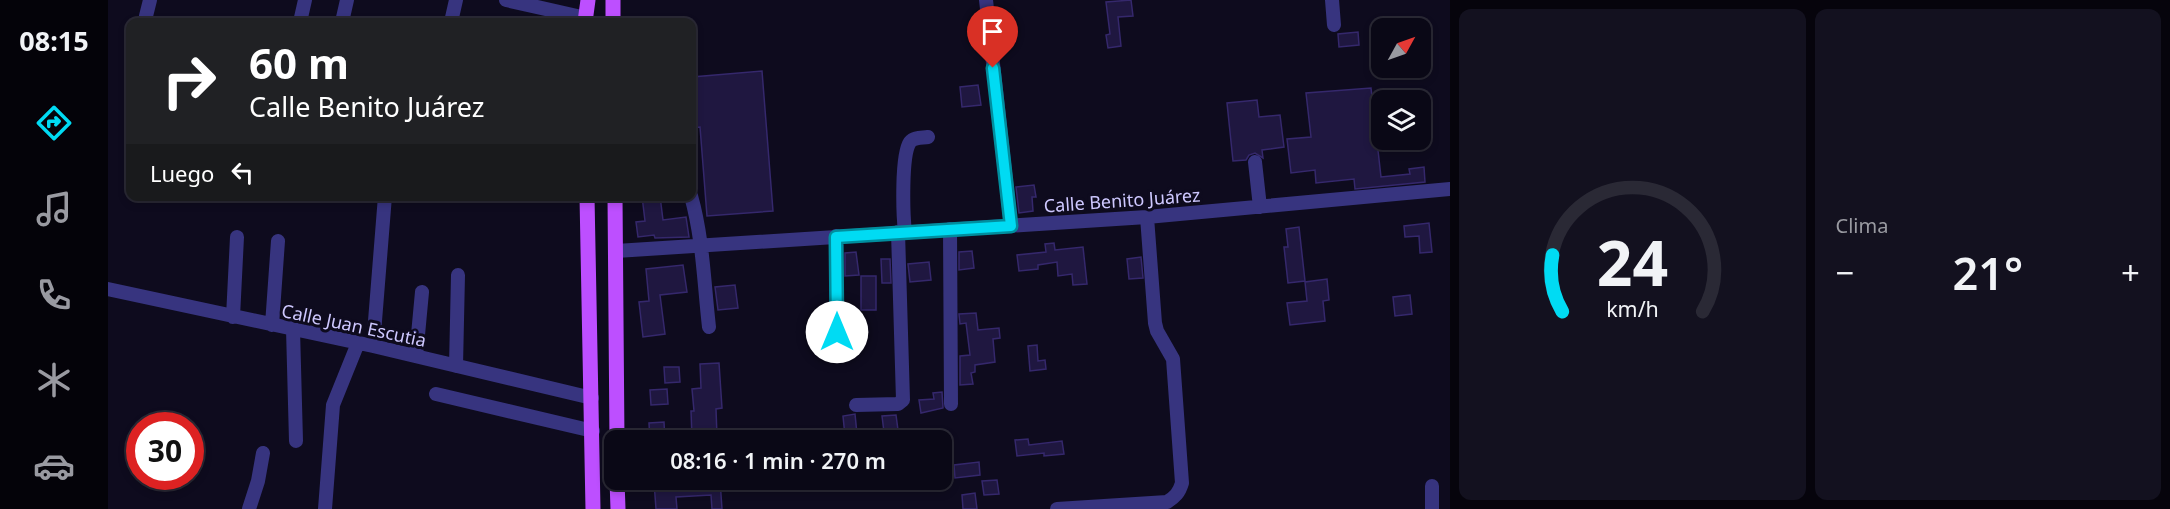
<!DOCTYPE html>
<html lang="es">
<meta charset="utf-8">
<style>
:root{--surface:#0a0816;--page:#13111f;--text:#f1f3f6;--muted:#999aa1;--line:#2a2935;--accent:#00dbf3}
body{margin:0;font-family:"Noto Sans",sans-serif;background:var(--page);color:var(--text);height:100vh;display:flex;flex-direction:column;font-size:22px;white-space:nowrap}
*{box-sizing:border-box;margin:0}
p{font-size:20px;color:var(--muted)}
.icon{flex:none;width:33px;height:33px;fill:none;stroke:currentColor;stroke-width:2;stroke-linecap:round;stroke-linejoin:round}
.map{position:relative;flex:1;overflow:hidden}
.drawer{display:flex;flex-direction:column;gap:9px;padding:9px;background:#06040c;width:720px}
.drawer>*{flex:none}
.guide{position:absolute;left:18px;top:18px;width:570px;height:183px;border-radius:12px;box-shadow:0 3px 9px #0003,0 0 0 2px var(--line);background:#202124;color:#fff;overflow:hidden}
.needle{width:39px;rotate:50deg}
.tools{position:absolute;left:1263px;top:18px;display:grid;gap:12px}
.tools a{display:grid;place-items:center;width:60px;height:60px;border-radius:12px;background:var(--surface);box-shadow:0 3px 9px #0003,0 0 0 2px var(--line);font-size:30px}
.speed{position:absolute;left:18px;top:412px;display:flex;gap:12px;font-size:30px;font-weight:700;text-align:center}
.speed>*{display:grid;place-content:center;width:78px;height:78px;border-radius:50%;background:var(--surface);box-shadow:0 3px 9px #0003,0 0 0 2px var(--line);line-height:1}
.speed .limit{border:9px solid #d22;background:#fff;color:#111}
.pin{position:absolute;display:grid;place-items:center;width:51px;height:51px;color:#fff;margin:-62px -26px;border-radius:50% 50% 50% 0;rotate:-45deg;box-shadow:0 0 6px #0007}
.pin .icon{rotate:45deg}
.me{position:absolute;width:66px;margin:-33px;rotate:0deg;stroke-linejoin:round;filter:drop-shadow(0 0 4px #0008)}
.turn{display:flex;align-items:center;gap:21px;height:126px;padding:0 24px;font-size:27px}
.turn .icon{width:78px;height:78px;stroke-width:2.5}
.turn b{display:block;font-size:42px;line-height:51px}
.then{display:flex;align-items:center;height:57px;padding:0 24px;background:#0003;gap:12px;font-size:22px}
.big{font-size:45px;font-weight:600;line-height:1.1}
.drawer .widget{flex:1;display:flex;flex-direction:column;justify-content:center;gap:9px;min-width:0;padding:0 21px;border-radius:12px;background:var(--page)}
.drawer .dial{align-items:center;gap:0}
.dial svg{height:156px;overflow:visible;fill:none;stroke:var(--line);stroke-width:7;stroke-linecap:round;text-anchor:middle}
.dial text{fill:var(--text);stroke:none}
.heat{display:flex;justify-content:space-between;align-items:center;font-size:33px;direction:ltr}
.drawer .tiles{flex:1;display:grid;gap:9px;grid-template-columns:repeat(2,1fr)}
.trip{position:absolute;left:496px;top:430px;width:348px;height:60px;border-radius:12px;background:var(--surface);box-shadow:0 3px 9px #0003,0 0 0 2px var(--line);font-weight:600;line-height:60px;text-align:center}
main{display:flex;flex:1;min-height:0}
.tab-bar{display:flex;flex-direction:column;width:108px;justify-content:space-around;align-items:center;background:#040309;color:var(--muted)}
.tab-bar .icon{width:42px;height:42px}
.tab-bar .active{color:var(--accent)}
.tab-bar b{font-size:27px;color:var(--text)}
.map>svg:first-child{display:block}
.building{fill:#1f1740;stroke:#35286c;stroke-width:1.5}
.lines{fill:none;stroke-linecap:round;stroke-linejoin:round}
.minor{stroke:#37347f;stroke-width:14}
.major{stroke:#bd4fff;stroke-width:15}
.route-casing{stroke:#008e9e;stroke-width:15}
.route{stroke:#00dbf3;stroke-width:10}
.labels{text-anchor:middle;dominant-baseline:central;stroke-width:6;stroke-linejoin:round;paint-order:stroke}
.street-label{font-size:18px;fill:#cec8ff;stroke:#0e0b1e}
</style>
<main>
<nav class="tab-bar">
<b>08:15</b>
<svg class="icon active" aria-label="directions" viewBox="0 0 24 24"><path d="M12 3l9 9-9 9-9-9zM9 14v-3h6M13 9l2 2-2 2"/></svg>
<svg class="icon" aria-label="music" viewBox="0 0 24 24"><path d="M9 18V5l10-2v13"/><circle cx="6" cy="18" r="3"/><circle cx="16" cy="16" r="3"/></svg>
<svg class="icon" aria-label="phone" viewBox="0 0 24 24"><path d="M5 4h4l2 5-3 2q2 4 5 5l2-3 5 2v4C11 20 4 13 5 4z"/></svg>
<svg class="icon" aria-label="climate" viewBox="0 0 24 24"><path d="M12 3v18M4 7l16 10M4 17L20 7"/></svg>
<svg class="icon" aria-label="car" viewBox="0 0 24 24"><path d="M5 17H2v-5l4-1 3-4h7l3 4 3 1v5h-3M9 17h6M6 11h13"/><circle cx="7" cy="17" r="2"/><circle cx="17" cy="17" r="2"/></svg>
</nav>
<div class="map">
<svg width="1342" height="509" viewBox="0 0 1342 509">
<rect width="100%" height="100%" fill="#0e0b1e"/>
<path class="building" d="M1023 0 1025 16 1010 17 1013 46 1000 48 998 35 1002 34 998 2Z
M1250 32 1251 45 1231 47 1230 34Z
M654 71 665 211 599 216 592 127 584 128V77Z
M870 85 873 105 854 107 852 87Z
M1263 88 1273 177 1302 174 1301 169 1316 167 1317 182 1247 189 1246 179 1208 183 1207 170 1183 173 1179 139 1203 137 1198 93Z
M1149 100 1151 117 1172 115 1176 147 1154 150 1155 158 1147 153 1141 155 1138 160 1125 161 1119 103Z
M926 185 928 197H924L925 211 911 213 908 187Z
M534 196H552L555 220 578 217 581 237 547 238 546 235 530 237 528 222 537 221Z
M1321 223 1324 252 1312 253 1311 236 1297 237 1296 226Z
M1191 227 1197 281 1180 283 1176 247H1180L1178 229Z
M946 243 947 250 975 247 979 284 965 285 964 274 950 276 949 262 930 265V269L911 271 909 255 938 252 937 244Z
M864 251 866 268 851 270V252Z
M748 252 751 275 737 276V253Z
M1033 257 1035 278 1021 279 1019 259Z
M773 259H782L783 283H774Z
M821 262 823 280 802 282 800 264Z
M575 265 579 292 552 295 557 334 535 337 531 302 541 301 538 269Z
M753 276H768V310H753Z
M1219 279 1221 300 1215 301 1217 321 1182 325 1179 303 1199 301 1197 282Z
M627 285 630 308 610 310 607 287Z
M1302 295 1304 314 1287 316 1285 297Z
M868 313 870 330 891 328 892 338 885 339 887 362 867 365V372L863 373 865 384 852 385V356L862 355 858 323 852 324 851 314Z
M748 332 750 351 733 353 731 340 738 334Z
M929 345 930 361 937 360 938 369 922 371 920 346Z
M611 363 614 408 608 409 609 436 584 437 583 411H586L584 389 593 388 592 364Z
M556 367H571L572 382 557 383Z
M559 389 560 404 543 405 542 390Z
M834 392 835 408 813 413 811 400 826 399 825 393Z
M747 414 749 434 737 436 735 416Z
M788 415 790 430 776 432 774 416Z
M556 422 557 441H542L541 423Z
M920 439 921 445 954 441 956 454 936 456V453L909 456 907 440Z
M871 462 872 475 847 478 846 465Z
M584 480H612L614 509H604L603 495 568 497 569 509H548L546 482Z
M889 480 891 494 876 495 874 481Z
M867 493 869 509H855L854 495Z"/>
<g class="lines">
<path class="minor" d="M398 0 478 18
M878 0 903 226
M1224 0 1226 25
M38 16 42 0
M192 22 197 0
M234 22 239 0
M343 22 348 0
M1147 162 1152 207
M583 196C595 238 596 284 601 327
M842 229 843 404
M797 232C795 215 793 155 802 142 806 137 814 138 820 137
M728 236 729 332
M508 251 1039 217 1342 189
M0 289 265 346 484 398
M125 317 129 237
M164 325 170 241
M185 329 188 441
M265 346 277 196
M308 356 314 292
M348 366 350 275
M328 394 485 431
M748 405 790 404 795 400 790 232
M1324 486V509
M141 509 150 481 155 453
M217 509 225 405 250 343
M949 509 1059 502C1067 497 1071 493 1074 483L1065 359 1049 331 1047 323 1039 217"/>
<path class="major" d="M505 0V22
M477 22 480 0
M479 196 485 509
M507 196 509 441
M509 480 510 509"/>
</g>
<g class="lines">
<g class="route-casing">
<path id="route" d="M729 332 728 237 903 226 885 68"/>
</g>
<use href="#route" class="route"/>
</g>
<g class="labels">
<g class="street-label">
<text transform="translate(1014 200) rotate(-4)">Calle Benito Juárez</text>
<text transform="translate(246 325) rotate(12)">Calle Juan Escutia</text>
</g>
</g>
</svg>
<div class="tools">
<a><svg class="needle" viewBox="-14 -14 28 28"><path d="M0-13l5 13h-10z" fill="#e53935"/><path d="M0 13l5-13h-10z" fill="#999aa1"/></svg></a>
<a><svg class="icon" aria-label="layers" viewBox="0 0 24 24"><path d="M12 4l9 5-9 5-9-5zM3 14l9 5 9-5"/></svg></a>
</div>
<div class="speed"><div class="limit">30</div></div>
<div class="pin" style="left:885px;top:68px;background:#d93025"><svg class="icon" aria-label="arrive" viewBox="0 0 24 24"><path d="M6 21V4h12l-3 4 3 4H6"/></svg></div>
<svg class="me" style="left:729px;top:332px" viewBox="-20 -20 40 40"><circle r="19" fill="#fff"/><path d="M0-13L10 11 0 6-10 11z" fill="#00dbf3"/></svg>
<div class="trip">08:16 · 1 min · 270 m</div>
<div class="guide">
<div class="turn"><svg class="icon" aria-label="right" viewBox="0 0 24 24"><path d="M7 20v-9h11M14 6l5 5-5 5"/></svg><div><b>60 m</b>Calle Benito Juárez</div></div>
<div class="then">Luego<svg class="icon" aria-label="left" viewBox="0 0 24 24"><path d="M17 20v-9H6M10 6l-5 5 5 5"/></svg></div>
</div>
</div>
<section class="drawer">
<div class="tiles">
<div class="widget dial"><svg viewBox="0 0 100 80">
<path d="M14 69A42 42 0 1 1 86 69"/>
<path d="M14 69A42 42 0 0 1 9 40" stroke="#00dbf3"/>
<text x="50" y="56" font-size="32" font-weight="700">24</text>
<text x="50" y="72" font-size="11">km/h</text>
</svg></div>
<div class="widget"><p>Clima</p>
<div class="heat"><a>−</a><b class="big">21°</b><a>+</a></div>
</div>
</div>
</section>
</main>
